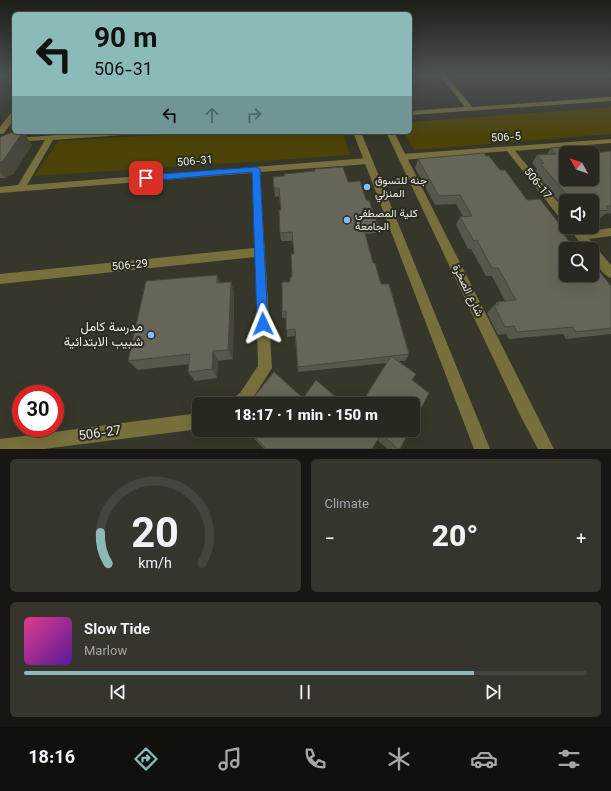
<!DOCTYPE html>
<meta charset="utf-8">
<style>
:root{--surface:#292820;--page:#35342d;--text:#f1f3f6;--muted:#a5a6a5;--line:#45443e;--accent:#8bbbb9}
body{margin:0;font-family:Georgia,Vazirmatn,serif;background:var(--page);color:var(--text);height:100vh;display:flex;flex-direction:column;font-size:15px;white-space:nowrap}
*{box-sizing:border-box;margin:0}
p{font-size:13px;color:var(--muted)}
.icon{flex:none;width:22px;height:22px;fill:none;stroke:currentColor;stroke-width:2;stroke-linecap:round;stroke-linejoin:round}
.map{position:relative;height:449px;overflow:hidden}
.sheet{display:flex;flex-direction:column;gap:10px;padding:10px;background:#171612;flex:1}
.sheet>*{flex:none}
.guide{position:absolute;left:12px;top:12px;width:400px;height:122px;border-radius:6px;box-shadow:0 4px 16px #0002,0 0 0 1px var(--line);background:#8bbbb9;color:#111;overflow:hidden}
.needle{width:26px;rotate:310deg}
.fabs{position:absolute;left:559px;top:146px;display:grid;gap:8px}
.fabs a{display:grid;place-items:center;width:40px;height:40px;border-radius:6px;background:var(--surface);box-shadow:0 4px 16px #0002,0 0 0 1px var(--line);font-size:20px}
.speed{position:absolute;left:12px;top:385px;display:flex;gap:8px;font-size:20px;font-weight:700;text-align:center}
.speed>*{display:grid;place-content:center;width:52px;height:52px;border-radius:50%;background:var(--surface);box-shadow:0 4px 16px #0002,0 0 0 1px var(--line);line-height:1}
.speed .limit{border:6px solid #d22;background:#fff;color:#111}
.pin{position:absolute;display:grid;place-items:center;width:34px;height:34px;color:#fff;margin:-17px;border-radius:8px;box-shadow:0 2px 6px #0006}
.me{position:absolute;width:44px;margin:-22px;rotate:358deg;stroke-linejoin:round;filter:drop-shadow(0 0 3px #0008)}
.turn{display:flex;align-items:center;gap:14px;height:84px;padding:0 16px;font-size:18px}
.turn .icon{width:52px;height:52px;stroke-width:2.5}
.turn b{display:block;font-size:28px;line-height:34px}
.lanes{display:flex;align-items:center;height:38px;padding:0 16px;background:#0003;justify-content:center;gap:20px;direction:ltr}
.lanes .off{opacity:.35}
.big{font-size:30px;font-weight:800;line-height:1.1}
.sheet .card{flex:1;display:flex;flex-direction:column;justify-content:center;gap:6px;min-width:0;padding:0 14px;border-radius:6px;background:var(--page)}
.sheet .dial{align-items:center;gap:0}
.dial svg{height:104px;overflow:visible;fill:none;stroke:var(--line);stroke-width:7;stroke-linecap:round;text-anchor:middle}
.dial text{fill:var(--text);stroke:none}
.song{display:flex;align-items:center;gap:12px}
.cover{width:48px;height:48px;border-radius:6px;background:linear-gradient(135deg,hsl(330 70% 55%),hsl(270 70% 35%))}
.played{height:4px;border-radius:2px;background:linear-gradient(90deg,var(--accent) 80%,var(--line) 80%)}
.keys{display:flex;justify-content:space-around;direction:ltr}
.heat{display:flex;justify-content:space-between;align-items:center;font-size:22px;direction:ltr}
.sheet .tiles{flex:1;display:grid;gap:10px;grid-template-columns:1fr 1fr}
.card:last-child{grid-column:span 2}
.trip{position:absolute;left:192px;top:397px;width:228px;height:40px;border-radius:6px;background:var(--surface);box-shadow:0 4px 16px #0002,0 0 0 1px var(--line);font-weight:800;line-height:40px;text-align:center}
.dock{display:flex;height:64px;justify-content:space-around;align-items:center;background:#10100d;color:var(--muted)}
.dock .icon{width:28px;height:28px}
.dock .current{color:var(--accent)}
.dock b{font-size:18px;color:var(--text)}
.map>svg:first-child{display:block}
.green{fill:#4c4407}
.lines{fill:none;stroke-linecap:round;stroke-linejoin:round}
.minor{fill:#77703c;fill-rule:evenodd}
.tertiary{fill:#77703c;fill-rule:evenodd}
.wall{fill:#59574c}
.shaded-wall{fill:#48473e}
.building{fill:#676558;stroke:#48473e}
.route{fill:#1a73e8;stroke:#114b97}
.poi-dot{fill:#82bcfa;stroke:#2d2c20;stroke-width:1.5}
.labels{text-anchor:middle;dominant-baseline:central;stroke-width:4;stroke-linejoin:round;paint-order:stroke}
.street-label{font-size:11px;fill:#ebeae3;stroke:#2d2c20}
.poi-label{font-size:11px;fill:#ebeae3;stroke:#2d2c20;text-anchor:start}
.near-poi-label{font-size:13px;fill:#ebeae3;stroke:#2d2c20;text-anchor:end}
.near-street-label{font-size:13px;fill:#ebeae3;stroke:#2d2c20}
</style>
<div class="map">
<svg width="611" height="449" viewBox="0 0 611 449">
<rect width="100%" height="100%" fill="#37362a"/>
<path class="green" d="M611 107V134L414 150 404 132H410V122Z
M206 132H343L350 155 35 176 58 141Z"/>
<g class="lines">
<path class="minor" d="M439 75H446L472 107 611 97V101L410 115V111L465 107Z
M11 113H14V120L3 134H0V127Z
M101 132H140L136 134 53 140 27 185 368 158 372 161 368 164 260 172 272 368 249 404H230L232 399 240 393 258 366 255 257 0 284V274L254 248 252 173 0 193V187L18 185 45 140 0 143V139Z
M611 139V143L515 151 566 212V223L563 222 507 151 403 160 399 157 403 154Z
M568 227H579L583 232 611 228V236L589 239 611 265V278C601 274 592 259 592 249H585Z
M199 413V429L44 449H0V439Z"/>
<path class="tertiary" d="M353 132H361L490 449H474Z
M386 132H394L554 449H538L521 417Z"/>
</g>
<path class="wall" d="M23 132 32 145 13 174 5 178H0V137Z
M580 146 566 179 611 151V213L605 214 601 218H592V201H566V210L535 172 537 169 532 163 537 155 547 154 551 148Z
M486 156 527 200 561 226 559 229 566 249 611 286V334L566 339 563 334 509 339 506 334 498 335 487 313 497 302 505 301 492 276H486L471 249H468L456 225 460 217 463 216 456 204 435 205 415 168 418 159Z
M315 169 348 182 366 200 378 225 376 233 365 234 373 263 409 354 405 361H399L412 380 387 363 298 372 295 336 287 337 286 318H282V311L290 282 292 277 294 254 293 241H281L280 233 281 210 279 196 275 197 273 177 285 176 315 171Z
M231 282 234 293 233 359 218 361 217 378 195 381 188 372 189 364 138 370 128 361 220 283Z
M246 430H410L398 449H388L377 440 372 449H264Z"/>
<path class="shaded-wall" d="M23 132 32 145 13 174 5 178 0 172V162Z
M217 275 222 286 217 283Z
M231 282 234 293 233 359 228 350Z
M213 351 218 361 217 378 212 369Z"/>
<path class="building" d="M23 132 3 161 0 162V137L10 133Z
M580 146 587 153H566V179H592V153L611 151V206H606L609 210 592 211V201H572L541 164 544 163 537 155 556 154 551 148Z
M484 153 486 156H489L500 170H505L527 200 540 199 561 226 558 227 575 249H566V275H592V262L611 286V328L576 332 573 327 517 332 514 326 505 327 494 305H499L497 302 516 300 498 268H492L477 240 474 241 460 217 472 216 460 195 439 196 418 159Z
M343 167 348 182 360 181 366 200H369L378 225 363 226 373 263H375L381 284H389L409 354 298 367 295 329 286 330V311H282V282H290V277H292L291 254H294L292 232 280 233 279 210H281L279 188H274L273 177 285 176 284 174 315 171V169Z
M217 275V283L231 282 228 350 213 351 212 369 188 372 190 354 128 361 146 281Z
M391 356 416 374 412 380 429 393 413 424V404H361Z
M274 372 303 398 316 380 344 404H248Z
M248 430H410L400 449H398L381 434 372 449H265H266Z"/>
<linearGradient id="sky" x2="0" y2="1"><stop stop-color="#1e1e17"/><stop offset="0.54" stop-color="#4d5255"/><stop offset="1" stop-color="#4d5255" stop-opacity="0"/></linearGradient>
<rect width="611" height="138" fill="url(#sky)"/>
<path class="route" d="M256 167 260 169 268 324 267 328 263 330 259 328 257 324 252 172 146 181 142 178 146 175Z"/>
<g class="poi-dot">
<circle cx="367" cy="187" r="4"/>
<circle cx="347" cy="220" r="4"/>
<circle cx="151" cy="335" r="4"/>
</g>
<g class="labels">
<g class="street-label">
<text transform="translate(506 138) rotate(-4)">506-5</text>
<text transform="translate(195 162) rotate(-5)">506-31</text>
<text transform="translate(537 184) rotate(51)">506-17</text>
<text transform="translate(130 266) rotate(-6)">506-29</text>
<text transform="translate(467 291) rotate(64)">شارع الصخرة</text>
</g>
<g class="poi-label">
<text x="375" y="181">جنه للتسوق<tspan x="375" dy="13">المنزلي</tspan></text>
<text x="355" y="214">كلية المصطفى<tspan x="355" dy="13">الجامعة</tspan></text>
</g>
<g class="near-poi-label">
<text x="143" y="328">مدرسة كامل<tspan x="143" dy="15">شبيب الابتدائية</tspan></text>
</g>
<g class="near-street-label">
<text transform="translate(100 434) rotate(-8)">506-27</text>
</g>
</g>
</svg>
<div class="fabs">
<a><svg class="needle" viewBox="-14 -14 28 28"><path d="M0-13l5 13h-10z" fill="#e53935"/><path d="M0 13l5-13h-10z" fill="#a5a6a5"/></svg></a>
<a><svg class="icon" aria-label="sound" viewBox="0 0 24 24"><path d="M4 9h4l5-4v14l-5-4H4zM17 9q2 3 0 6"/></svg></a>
<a><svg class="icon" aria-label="search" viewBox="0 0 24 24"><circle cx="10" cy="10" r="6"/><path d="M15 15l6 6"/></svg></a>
</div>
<div class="speed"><div class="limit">30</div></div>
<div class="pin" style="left:146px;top:178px;background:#d93025"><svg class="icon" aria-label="arrive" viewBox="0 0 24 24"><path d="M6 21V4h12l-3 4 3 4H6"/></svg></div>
<svg class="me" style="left:263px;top:324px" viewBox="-20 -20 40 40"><path d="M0-17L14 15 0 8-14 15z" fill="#1a73e8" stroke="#fff" stroke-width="4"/></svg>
<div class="trip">18:17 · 1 min · 150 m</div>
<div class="guide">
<div class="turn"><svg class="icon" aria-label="left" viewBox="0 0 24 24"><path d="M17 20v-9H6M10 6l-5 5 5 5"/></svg><div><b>90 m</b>506-31</div></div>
<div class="lanes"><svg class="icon" aria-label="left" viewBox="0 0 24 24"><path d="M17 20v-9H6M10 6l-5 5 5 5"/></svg><svg class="icon off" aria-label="ahead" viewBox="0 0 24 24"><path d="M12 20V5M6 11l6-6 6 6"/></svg><svg class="icon off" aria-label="right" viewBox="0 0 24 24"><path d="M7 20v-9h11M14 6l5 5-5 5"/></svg></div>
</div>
</div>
<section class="sheet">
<div class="tiles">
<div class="card dial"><svg viewBox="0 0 100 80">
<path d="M14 69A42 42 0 1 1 86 69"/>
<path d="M14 69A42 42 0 0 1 8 45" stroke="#8bbbb9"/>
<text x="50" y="56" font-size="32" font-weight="700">20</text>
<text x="50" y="72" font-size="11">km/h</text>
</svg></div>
<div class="card"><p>Climate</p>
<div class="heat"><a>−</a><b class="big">20°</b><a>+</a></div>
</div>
<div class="card">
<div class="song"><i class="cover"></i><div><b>Slow Tide</b><p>Marlow</p></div></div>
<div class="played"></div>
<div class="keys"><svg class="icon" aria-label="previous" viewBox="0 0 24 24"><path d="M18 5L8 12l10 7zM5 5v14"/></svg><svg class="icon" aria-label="pause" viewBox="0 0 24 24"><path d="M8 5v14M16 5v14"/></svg><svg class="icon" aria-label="next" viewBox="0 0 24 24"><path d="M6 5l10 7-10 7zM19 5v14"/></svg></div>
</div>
</div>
</section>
<nav class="dock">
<b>18:16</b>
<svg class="icon current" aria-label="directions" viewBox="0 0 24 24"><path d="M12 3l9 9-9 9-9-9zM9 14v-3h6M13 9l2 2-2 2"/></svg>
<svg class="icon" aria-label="music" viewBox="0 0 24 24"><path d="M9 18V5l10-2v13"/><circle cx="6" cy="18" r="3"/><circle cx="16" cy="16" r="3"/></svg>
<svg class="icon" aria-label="phone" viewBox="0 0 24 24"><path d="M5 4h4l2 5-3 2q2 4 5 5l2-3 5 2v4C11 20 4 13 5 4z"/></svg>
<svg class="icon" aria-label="climate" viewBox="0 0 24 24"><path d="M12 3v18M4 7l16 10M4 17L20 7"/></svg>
<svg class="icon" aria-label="car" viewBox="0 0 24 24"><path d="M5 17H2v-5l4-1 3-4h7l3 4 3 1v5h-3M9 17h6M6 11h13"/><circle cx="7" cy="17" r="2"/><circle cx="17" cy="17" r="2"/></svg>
<svg class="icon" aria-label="filters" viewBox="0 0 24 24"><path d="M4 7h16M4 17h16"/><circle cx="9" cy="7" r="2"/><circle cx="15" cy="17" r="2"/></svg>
</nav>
